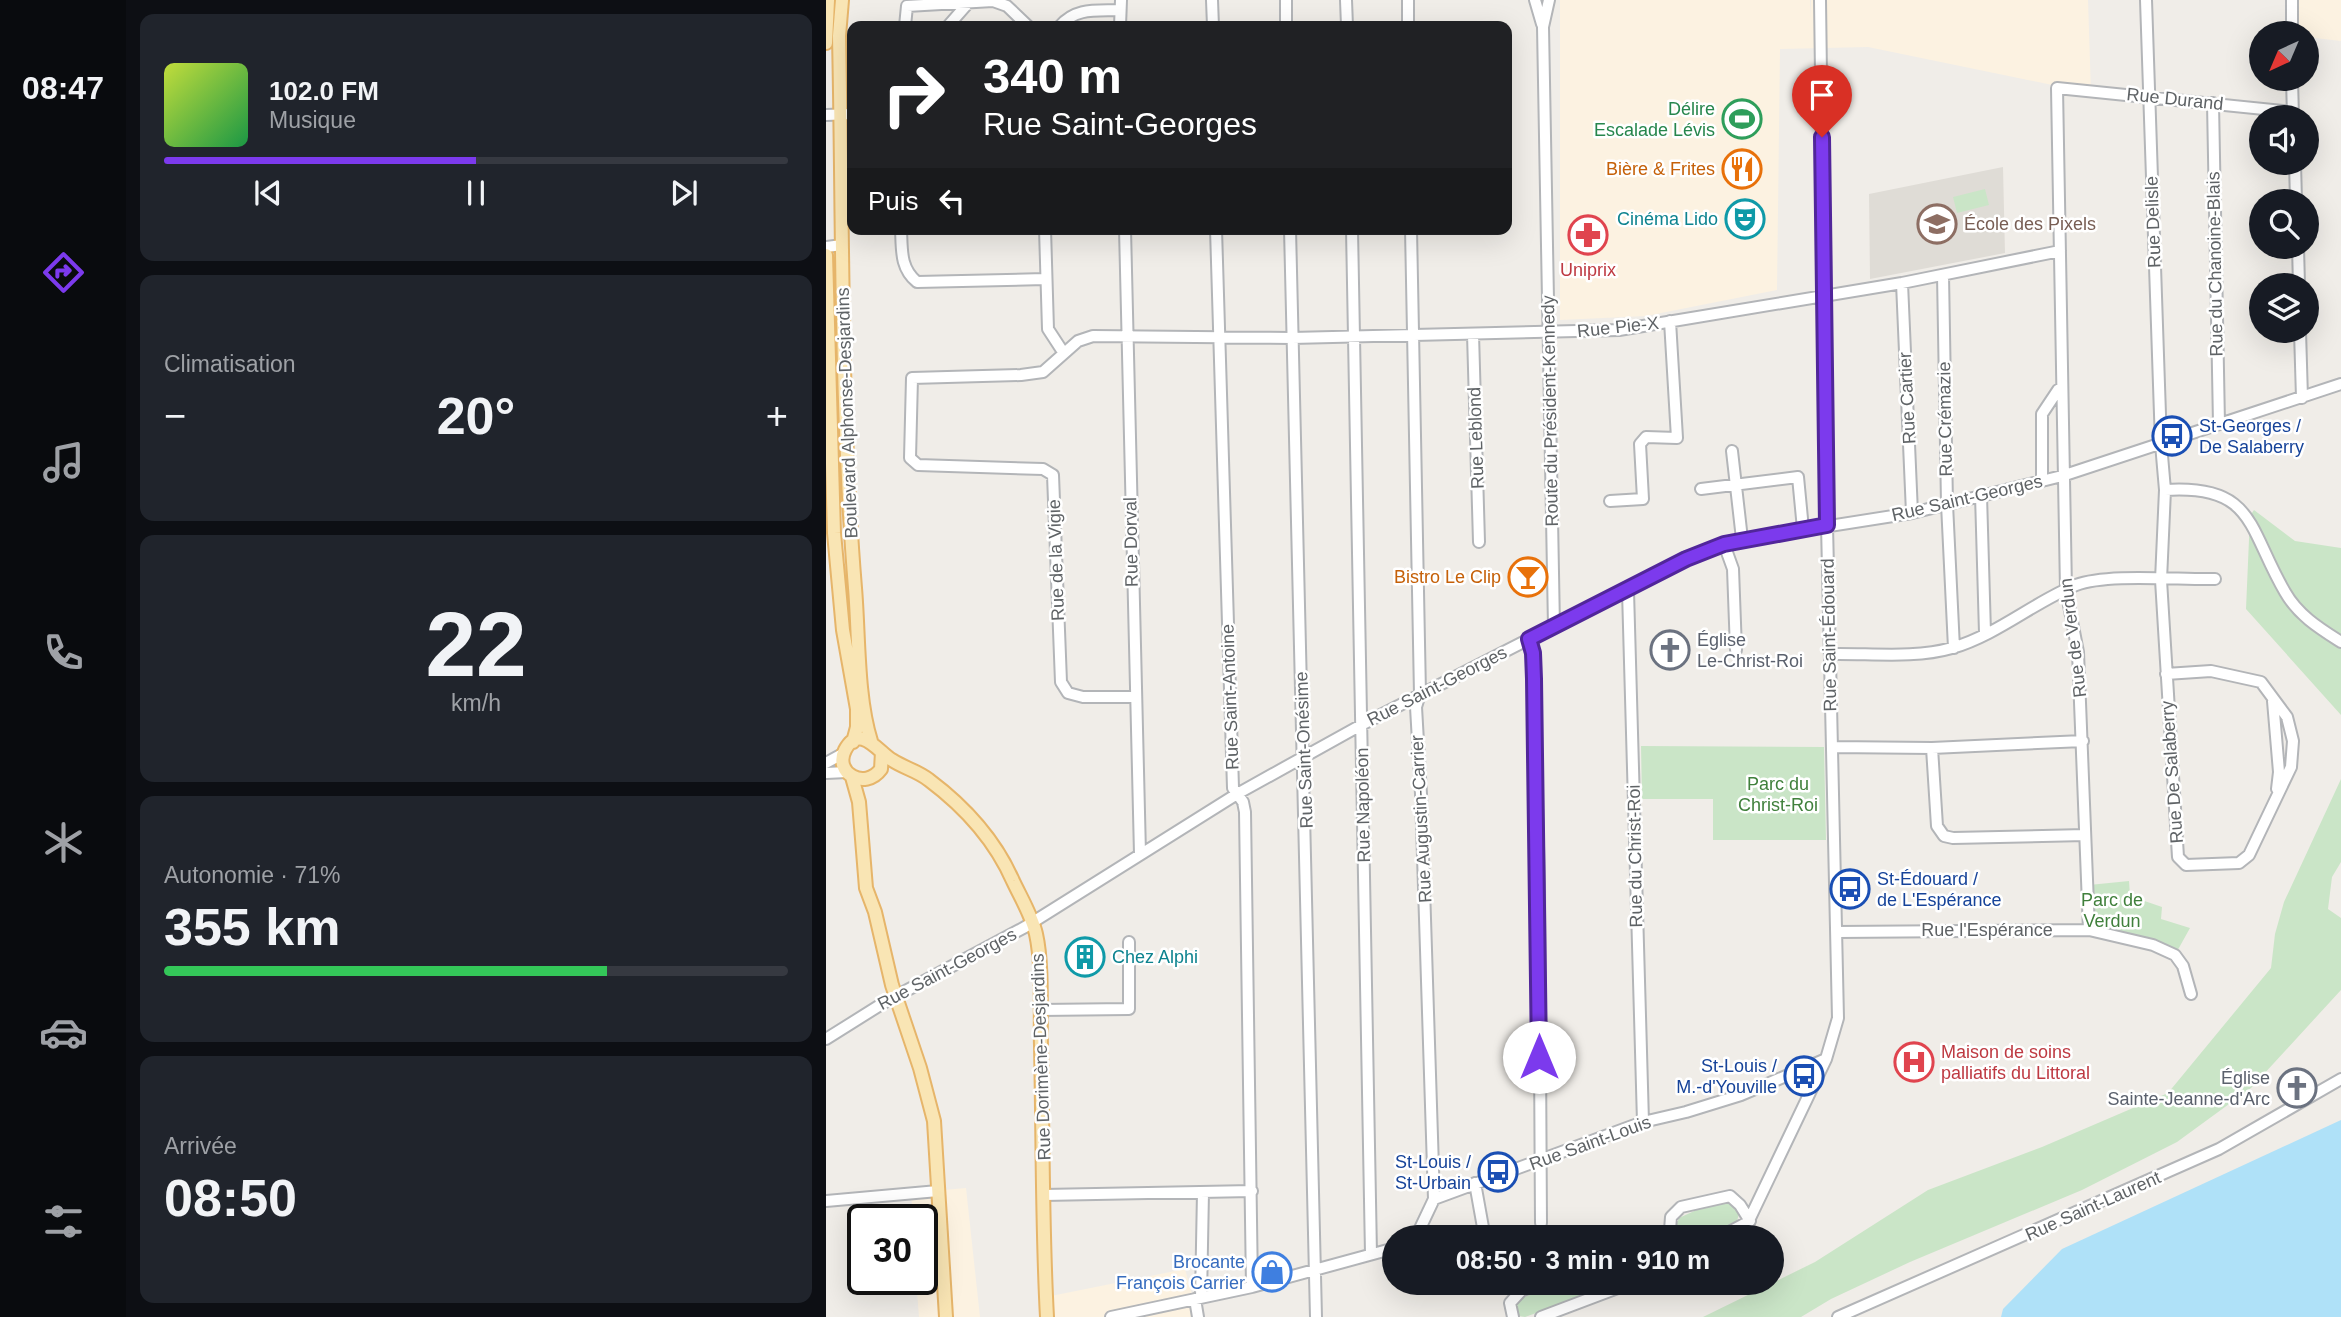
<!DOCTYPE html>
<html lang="fr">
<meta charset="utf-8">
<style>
:root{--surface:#171b24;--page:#20242c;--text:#f1f3f6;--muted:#9ea1a6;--line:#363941;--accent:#7c3aed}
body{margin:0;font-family:Arial,sans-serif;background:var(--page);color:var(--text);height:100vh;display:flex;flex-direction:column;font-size:26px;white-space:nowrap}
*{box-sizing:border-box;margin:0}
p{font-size:23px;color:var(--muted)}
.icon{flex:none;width:38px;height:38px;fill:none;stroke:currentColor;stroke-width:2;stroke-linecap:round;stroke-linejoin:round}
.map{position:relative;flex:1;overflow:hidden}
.details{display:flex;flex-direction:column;gap:14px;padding:14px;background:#0d0f14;width:700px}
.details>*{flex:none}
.hud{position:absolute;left:21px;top:21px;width:665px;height:214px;border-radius:14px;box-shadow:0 7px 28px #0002;background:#202124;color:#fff;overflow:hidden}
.needle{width:46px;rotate:224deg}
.fabs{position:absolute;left:1423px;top:21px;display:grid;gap:14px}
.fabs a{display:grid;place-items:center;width:70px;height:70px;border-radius:50%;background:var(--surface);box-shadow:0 7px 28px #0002;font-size:35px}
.speed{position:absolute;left:21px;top:1204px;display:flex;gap:14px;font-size:35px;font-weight:700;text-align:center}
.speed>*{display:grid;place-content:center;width:91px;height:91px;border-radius:50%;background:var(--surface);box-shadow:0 7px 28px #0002;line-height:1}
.speed .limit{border:4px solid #111;border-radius:10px;background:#fff;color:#111}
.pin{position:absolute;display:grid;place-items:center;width:60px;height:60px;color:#fff;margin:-72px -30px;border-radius:50% 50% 50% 0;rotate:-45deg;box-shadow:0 0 7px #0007}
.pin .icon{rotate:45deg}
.me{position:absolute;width:77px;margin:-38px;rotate:0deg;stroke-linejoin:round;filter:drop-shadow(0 0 5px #0008)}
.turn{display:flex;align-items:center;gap:24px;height:147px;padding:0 21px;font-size:32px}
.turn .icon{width:91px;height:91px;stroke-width:2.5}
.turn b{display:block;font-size:49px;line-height:60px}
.then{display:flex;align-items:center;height:66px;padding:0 21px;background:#0003;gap:14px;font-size:26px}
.big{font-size:52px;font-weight:800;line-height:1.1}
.details .widget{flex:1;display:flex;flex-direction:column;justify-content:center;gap:10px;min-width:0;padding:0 24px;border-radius:14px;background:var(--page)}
.details .dial{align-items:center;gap:0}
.dial b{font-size:91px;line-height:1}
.song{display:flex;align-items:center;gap:21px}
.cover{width:84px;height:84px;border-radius:10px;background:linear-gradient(135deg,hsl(70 70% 55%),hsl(140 70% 35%))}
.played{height:7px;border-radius:4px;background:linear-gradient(90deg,var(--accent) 50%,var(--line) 50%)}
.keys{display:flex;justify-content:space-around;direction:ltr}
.heat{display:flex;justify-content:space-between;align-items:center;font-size:38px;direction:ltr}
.charge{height:10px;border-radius:5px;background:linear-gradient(90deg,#34c759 71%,var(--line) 0)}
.trip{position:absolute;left:556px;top:1225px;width:402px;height:70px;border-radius:35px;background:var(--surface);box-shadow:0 7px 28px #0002;font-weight:800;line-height:70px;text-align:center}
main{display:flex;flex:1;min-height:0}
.menu{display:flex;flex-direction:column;width:126px;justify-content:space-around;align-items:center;background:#090b0e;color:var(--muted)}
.menu .icon{width:49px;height:49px}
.menu .active{color:var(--accent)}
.menu b{font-size:32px;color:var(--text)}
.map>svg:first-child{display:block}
.commercial{fill:#fcf2e1}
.education{fill:#dfdcd6}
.green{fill:#cae5c7}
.water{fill:#afe1f8}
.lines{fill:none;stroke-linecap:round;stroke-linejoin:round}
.minor-casing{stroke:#b3b5b8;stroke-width:14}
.major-casing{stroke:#e6b56a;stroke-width:16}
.minor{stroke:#fff;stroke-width:10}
.major{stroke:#f9e5b4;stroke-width:12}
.route-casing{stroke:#51269a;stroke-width:18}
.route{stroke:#7c3aed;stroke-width:12}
.labels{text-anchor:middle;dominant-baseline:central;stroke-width:5;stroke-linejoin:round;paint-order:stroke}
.street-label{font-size:18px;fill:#5f6366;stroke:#fff}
.leisure-label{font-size:18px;fill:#27864d;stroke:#fff;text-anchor:end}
.food-label{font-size:18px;fill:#c56008;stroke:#fff;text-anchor:end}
.culture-label{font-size:18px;fill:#0d838f;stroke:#fff;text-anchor:end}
.education-label{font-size:18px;fill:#785e54;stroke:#fff;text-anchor:start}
.health-label{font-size:18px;fill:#be3a42;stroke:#fff}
.transit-label{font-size:18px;fill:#164399;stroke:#fff;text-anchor:start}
.worship-label{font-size:18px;fill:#5b616d;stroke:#fff;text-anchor:start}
.park-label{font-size:18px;fill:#40803c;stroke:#fff}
.shop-label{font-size:18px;fill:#366cbe;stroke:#fff;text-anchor:end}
</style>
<main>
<nav class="menu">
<b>08:47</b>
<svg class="icon active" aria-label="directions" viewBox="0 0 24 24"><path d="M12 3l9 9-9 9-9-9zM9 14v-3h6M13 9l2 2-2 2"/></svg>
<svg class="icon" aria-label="music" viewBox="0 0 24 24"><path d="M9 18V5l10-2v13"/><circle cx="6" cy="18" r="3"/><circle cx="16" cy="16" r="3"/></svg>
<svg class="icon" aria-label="phone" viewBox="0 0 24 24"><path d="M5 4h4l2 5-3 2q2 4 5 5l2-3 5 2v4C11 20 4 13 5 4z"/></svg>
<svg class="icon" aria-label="climate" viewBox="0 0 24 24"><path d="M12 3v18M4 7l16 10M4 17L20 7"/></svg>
<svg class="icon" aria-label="car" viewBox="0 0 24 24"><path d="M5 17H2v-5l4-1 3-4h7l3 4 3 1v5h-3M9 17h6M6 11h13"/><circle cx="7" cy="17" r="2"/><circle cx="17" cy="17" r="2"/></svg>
<svg class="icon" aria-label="filters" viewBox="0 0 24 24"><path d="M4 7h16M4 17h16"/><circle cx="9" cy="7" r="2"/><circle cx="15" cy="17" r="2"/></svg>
</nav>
<section class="details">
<div class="widget">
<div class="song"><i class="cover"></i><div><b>102.0 FM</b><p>Musique</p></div></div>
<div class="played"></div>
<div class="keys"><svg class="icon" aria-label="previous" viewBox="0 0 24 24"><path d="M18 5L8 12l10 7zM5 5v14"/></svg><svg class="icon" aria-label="pause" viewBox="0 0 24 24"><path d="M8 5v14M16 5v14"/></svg><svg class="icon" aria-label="next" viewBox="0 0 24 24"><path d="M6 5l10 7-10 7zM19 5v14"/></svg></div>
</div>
<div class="widget"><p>Climatisation</p>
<div class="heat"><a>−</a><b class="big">20°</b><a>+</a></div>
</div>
<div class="widget dial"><b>22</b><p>km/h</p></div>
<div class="widget"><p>Autonomie · 71%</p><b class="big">355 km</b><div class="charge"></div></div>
<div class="widget"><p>Arrivée</p><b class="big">08:50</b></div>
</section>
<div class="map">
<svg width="1515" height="1317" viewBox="0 0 1515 1317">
<rect width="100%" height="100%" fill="#f0ede8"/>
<path class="commercial" d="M734 0H984L985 19V0H1262L1265 93 1042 47 954 49 951 290 820 316 734 320Z
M1461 0H1515V41L1481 37 1480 33H1464Z
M140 1188 154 1317H93L90 1279H96V1220H87L85 1193Z
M359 1269 372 1317H221L220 1297Z"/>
<path class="education" d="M1177 167 1179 253 1044 279 1043 194Z"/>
<path class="green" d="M1159 189 1163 205 1131 213 1127 197Z
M1428 510 1469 541 1515 548V715L1420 609 1424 516Z
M815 746 998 747 1000 840H887V799H816Z
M1515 779V862L1506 877 1502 909 1515 918V990L1425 1088 1351 1142 1256 1190 1084 1262 1005 1299 975 1317H877L989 1262 1102 1190 1216 1147 1342 1093 1445 968 1449 934 1458 902Z
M1303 881 1304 896 1336 907 1335 919 1364 928 1349 955 1263 930V885Z
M890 1201H900L914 1211 910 1224 884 1237H858L850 1226 853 1218Z
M731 1283H766L767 1291 763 1294 699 1317 693 1316 690 1305 696 1298Z"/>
<path class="water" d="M1515 1120V1317H1175L1177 1309 1236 1249Z"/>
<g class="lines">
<g class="minor-casing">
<path id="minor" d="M386 0 387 26
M460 0V26
M520 0 521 26
M582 0V26
M709 0 716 24
M723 0 717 27 728 627
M1320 0 1335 444 1339 490 1335 580 1352 857 1360 865 1413 863 1423 855 1465 767 1467 741 1461 717 1435 682 1385 671 1340 674
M1466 0V33
M79 26 81 6 167 1 181 6 202 26
M122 26 144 1
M234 26C250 7 271 11 294 10
M294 26 295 0
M1466 79 1467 117
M1387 103 1393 424
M0 115 26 114
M1469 163 1470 201
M75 229C76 250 74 268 91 282L219 279
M219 229 222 329 237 352
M299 229 314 854
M390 229 407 788 417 802 419 812 426 1287
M464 229 490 1317
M526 229 545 1254
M585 229 594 694 590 707 595 794 608 1199 590 1237
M0 247 16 245
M1472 247 1473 285
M1117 275 1121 504 1128 648
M1076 283 1086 513
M1474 331 1476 398
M647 334 653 542
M906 451 916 539
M1216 481V414L1232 390 1235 388
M875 489 972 477 977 529
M1339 490C1429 484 1422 529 1459 592 1472 615 1493 628 1515 642
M1155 495 1159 633
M784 501 817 499 814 444 820 437 851 438 844 321
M898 544 907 569 910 650
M802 591 817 1122
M703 639 707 653 713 885 715 1223
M1004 654C1043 653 1088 659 1126 648 1171 635 1208 602 1250 585 1281 573 1353 580 1389 579
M309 697H257L242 693 235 682 227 475 217 469 92 465 84 458 86 378 195 375 217 372 252 341 267 336 466 338 793 330 1076 283 1234 251
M1447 701 1453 772 1451 789
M1006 747 1106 748 1257 741
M1106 748 1111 826 1118 836 1127 838 1259 835
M0 763 18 753
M0 773 21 772
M1263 930 1252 652 1240 590 1231 88 1467 112
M1011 932 1263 930 1327 945 1349 955 1357 966 1365 994
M214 1010 303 1009V942
M0 1039 59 1002 199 927 411 794 537 724 860 559 908 541 1086 513 1236 476 1515 384
M649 1183 658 1233
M218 1195 426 1191
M608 1199 817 1122 860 1112 915 1095 1000 1059
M0 1201 112 1191
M849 1237 844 1230 845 1217 855 1207 904 1196 914 1205 924 1221 894 1237
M915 1237 1000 1059 1012 1018 1001 525 994 0
M375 1298 377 1192
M369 1299 372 1317
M285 1317 426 1287 569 1248
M687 1317 684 1303 695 1291 714 1283
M715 1317 805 1283
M1012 1317 1393 1149 1515 1079"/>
</g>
<g class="major-casing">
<path id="major" d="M16 0 13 36C17 220 14 404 29 588 33 635 31 697 45 741
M0 43 2 0
M0 255 8 533 17 630 31 709V727L27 742
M56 752 55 769C39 791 7 773 19 750 34 722 53 753 66 760 78 768 92 771 103 780 139 807 169 840 187 881 195 898 206 916 210 934 217 965 214 1013 215 1046 217 1136 216 1227 221 1317
M26 777 33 802 40 888 49 912 66 985 94 1068 108 1121 120 1317"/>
</g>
<use href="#minor" class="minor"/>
<use href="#major" class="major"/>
</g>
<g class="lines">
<g class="route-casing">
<path id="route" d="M713 1057 708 679 707 653 703 639 860 559 898 544 1001 525 996 137"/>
</g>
<use href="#route" class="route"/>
</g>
<defs>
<g id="stadium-ring" transform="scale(2.0125)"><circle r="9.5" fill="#fff" stroke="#2e9e5b" stroke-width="1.5"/><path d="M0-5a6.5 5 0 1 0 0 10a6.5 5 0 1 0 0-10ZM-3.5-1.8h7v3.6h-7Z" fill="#2e9e5b"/></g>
<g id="restaurant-ring" transform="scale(2.0125)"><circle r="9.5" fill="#fff" stroke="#e8710a" stroke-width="1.5"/><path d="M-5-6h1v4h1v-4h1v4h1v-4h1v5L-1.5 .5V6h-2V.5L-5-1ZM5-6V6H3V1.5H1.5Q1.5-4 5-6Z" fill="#e8710a"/></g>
<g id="theatre-ring" transform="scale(2.0125)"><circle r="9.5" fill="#fff" stroke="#0f9aa8" stroke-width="1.5"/><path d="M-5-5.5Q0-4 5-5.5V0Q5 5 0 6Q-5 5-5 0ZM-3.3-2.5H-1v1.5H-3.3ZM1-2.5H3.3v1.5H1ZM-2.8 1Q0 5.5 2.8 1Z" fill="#0f9aa8"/></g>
<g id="school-ring" transform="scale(2.0125)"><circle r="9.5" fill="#fff" stroke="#8d6e63" stroke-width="1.5"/><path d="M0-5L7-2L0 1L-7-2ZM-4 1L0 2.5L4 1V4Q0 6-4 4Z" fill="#8d6e63"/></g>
<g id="pharmacy-ring" transform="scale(2.0125)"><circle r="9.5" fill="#fff" stroke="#e0444e" stroke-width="1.5"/><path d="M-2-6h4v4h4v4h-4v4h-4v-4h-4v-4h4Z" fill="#e0444e"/></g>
<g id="bus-ring" transform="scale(2.0125)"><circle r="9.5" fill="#fff" stroke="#1a4fb4" stroke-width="1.5"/><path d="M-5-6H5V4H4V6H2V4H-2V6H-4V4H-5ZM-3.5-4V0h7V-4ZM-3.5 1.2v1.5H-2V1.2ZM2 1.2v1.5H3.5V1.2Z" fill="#1a4fb4"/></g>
<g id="bar-ring" transform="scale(2.0125)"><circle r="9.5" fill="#fff" stroke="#e8710a" stroke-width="1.5"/><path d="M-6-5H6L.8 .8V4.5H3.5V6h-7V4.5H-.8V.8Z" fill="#e8710a"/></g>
<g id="church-ring" transform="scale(2.0125)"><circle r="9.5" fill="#fff" stroke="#6b7280" stroke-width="1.5"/><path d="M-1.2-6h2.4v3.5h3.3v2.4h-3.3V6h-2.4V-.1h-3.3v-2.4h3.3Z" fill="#6b7280"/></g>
<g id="building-ring" transform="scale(2.0125)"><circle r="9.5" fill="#fff" stroke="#0f9aa8" stroke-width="1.5"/><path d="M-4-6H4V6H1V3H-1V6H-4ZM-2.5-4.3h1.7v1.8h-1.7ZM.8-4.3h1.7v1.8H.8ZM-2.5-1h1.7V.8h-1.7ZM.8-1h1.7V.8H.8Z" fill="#0f9aa8"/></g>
<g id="hospital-ring" transform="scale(2.0125)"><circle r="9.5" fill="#fff" stroke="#e0444e" stroke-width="1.5"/><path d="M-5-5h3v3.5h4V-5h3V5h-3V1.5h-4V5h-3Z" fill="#e0444e"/></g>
<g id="shop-ring" transform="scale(2.0125)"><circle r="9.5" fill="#fff" stroke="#3f7fe0" stroke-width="1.5"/><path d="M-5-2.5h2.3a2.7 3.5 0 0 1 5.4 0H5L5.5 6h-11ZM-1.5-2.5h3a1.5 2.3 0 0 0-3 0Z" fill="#3f7fe0"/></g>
</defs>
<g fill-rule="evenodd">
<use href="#stadium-ring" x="916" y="119"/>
<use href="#restaurant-ring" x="916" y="169"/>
<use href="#theatre-ring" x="919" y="219"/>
<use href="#school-ring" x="1111" y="224"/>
<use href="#pharmacy-ring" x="762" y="235"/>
<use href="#bus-ring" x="1346" y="436"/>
<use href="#bar-ring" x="702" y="577"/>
<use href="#church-ring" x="844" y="650"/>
<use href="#bus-ring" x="1024" y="889"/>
<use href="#building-ring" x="259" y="957"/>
<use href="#hospital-ring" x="1088" y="1062"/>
<use href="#bus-ring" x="978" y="1076"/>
<use href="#church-ring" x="1471" y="1088"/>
<use href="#bus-ring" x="672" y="1172"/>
<use href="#shop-ring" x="446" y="1272"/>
</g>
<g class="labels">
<g class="street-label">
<text transform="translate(1349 99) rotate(6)">Rue Durand</text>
<text transform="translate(1327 222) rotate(-92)">Rue Delisle</text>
<text transform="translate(1389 264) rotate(-91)">Rue du Chanoine-Blais</text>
<text transform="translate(792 327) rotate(-6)">Rue Pie-X</text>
<text transform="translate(1081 398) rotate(-93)">Rue Cartier</text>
<text transform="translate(724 411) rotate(-91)">Route du Président-Kennedy</text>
<text transform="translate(21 413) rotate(-92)">Boulevard Alphonse-Desjardins</text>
<text transform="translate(1119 419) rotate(-91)">Rue Crémazie</text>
<text transform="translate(650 438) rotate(-92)">Rue Leblond</text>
<text transform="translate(1141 498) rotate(-13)">Rue Saint-Georges</text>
<text transform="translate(305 542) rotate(-91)">Rue Dorval</text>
<text transform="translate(230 560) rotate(-92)">Rue de la Vigie</text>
<text transform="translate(1003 635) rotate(-91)">Rue Saint-Édouard</text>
<text transform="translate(1247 638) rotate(-97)">Rue de Verdun</text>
<text transform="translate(611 686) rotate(-27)">Rue Saint-Georges</text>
<text transform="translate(404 697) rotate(-92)">Rue Saint-Antoine</text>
<text transform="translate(478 750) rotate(-92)">Rue Saint-Onésime</text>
<text transform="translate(1346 772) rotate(-94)">Rue De Salaberry</text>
<text transform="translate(537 805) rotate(-91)">Rue Napoléon</text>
<text transform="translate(595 819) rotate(-93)">Rue Augustin-Carrier</text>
<text transform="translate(809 856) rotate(-91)">Rue du Christ-Roi</text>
<text x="1161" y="930">Rue l'Espérance</text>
<text transform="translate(121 969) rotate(-28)">Rue Saint-Georges</text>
<text transform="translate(215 1057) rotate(-92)">Rue Dorimène-Desjardins</text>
<text transform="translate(764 1143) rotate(-20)">Rue Saint-Louis</text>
<text transform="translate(1267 1206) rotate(-24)">Rue Saint-Laurent</text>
</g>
<g class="leisure-label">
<text x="889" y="109">Délire<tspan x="889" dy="21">Escalade Lévis</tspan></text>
</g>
<g class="food-label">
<text x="889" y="169">Bière &amp; Frites</text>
<text x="675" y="577">Bistro Le Clip</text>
</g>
<g class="culture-label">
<text x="892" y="219">Cinéma Lido</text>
<text x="286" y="957" text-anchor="start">Chez Alphi</text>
</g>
<g class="education-label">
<text x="1138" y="224">École des Pixels</text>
</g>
<g class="health-label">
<text x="762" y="270">Uniprix</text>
<text x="1115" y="1052" text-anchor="start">Maison de soins<tspan x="1115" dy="21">palliatifs du Littoral</tspan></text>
</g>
<g class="transit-label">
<text x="1373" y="426">St-Georges /<tspan x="1373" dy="21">De Salaberry</tspan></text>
<text x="1051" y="879">St-Édouard /<tspan x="1051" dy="21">de L'Espérance</tspan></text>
<text x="951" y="1066" text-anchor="end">St-Louis /<tspan x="951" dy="21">M.-d'Youville</tspan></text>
<text x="645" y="1162" text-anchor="end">St-Louis /<tspan x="645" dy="21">St-Urbain</tspan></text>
</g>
<g class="worship-label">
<text x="871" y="640">Église<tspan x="871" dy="21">Le-Christ-Roi</tspan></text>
<text x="1444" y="1078" text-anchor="end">Église<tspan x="1444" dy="21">Sainte-Jeanne-d'Arc</tspan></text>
</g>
<g class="park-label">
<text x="952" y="784">Parc du<tspan x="952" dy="21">Christ-Roi</tspan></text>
<text x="1286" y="900">Parc de<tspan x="1286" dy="21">Verdun</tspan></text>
</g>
<g class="shop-label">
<text x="419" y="1262">Brocante<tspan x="419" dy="21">François Carrier</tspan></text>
</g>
</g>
</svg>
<div class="fabs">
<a><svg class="needle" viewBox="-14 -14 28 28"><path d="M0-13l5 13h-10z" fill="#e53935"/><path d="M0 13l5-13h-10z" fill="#9ea1a6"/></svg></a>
<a><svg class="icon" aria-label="sound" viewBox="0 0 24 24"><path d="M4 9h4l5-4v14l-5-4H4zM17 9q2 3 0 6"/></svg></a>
<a><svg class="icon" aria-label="search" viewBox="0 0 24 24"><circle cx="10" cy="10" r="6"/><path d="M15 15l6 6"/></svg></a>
<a><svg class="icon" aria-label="layers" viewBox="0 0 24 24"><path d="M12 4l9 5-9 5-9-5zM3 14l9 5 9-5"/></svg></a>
</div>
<div class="speed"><div class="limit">30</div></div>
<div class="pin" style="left:996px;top:137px;background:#d93025"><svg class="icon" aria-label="arrive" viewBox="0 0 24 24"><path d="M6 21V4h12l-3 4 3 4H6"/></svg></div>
<svg class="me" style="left:713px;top:1057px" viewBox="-20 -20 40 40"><circle r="19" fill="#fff"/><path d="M0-13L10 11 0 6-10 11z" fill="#7c3aed"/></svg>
<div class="trip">08:50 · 3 min · 910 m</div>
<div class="hud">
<div class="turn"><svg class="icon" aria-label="right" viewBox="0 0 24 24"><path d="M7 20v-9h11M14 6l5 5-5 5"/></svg><div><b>340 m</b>Rue Saint-Georges</div></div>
<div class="then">Puis<svg class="icon" aria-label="left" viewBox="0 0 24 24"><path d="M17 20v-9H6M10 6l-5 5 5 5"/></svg></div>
</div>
</div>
</main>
